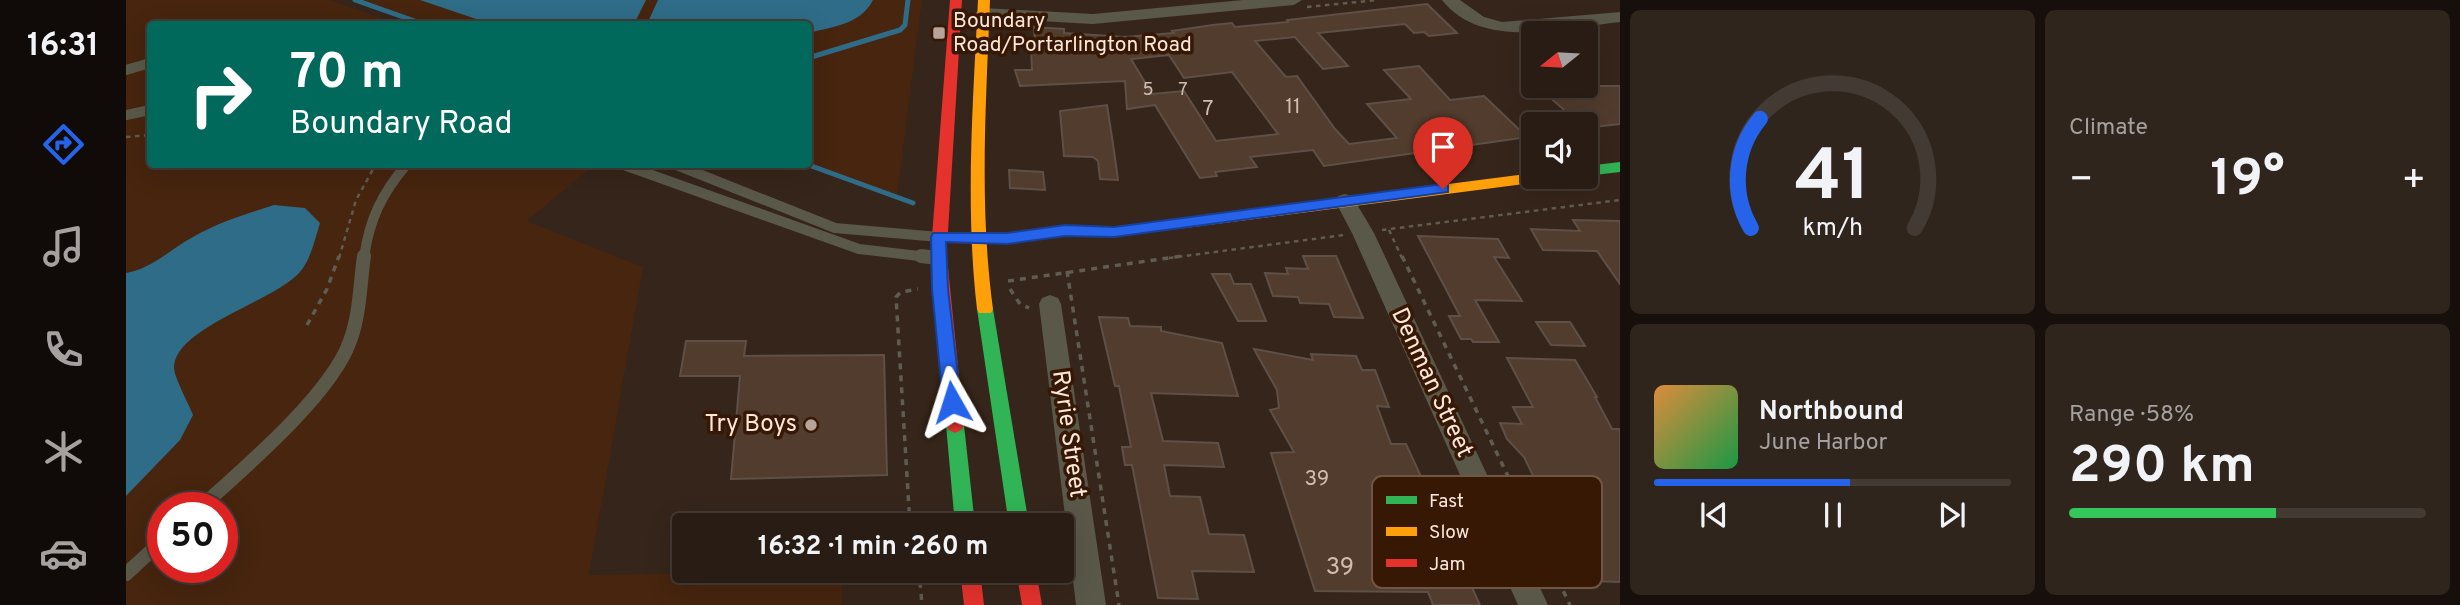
<!DOCTYPE html>
<meta charset="utf-8">
<style>
:root{--surface:#281c14;--page:#30251d;--text:#f1f3f6;--muted:#a5a1a0;--line:#443a34;--accent:#2563eb}
body{margin:0;font-family:Overpass,sans-serif;background:var(--page);color:var(--text);height:100vh;display:flex;flex-direction:column;font-size:26px;white-space:nowrap}
*{box-sizing:border-box;margin:0}
p{font-size:23px;color:var(--muted)}
.icon{flex:none;width:38px;height:38px;fill:none;stroke:currentColor;stroke-width:2;stroke-linecap:round;stroke-linejoin:round}
.map{position:relative;flex:1;overflow:hidden}
.drawer{display:flex;flex-direction:column;gap:10px;padding:10px;background:#160f0b;width:840px}
.drawer>*{flex:none}
.guide{position:absolute;left:21px;top:21px;width:665px;height:147px;border-radius:7px;box-shadow:0 7px 28px #0002,0 0 0 2px var(--line);background:#00695c;color:#fff;overflow:hidden}
.needle{width:46px;rotate:252deg}
.fabs{position:absolute;left:1395px;top:21px;display:grid;gap:14px}
.fabs a{display:grid;place-items:center;width:77px;height:77px;border-radius:7px;background:var(--surface);box-shadow:0 7px 28px #0002,0 0 0 2px var(--line);font-size:35px}
.speed{position:absolute;left:21px;top:492px;display:flex;gap:14px;font-size:35px;font-weight:700;text-align:center}
.speed>*{display:grid;place-content:center;width:91px;height:91px;border-radius:50%;background:var(--surface);box-shadow:0 7px 28px #0002,0 0 0 2px var(--line);line-height:1}
.speed .limit{border:10px solid #d22;background:#fff;color:#111}
.pin{position:absolute;display:grid;place-items:center;width:60px;height:60px;color:#fff;margin:-72px -30px;border-radius:50% 50% 50% 0;rotate:-45deg;box-shadow:0 0 7px #0007}
.pin .icon{rotate:45deg}
.me{position:absolute;width:77px;margin:-38px;rotate:354deg;stroke-linejoin:round;filter:drop-shadow(0 0 5px #0008)}
.turn{display:flex;align-items:center;gap:24px;height:147px;padding:0 28px;font-size:32px}
.turn .icon{width:91px;height:91px;stroke-width:2.5}
.turn b{display:block;font-size:49px;line-height:60px}
.big{font-size:52px;font-weight:700;line-height:1.1}
.drawer .widget{flex:1;display:flex;flex-direction:column;justify-content:center;gap:10px;min-width:0;padding:0 24px;border-radius:10px;background:var(--page)}
.drawer .dial{align-items:center;gap:0}
.dial svg{height:182px;overflow:visible;fill:none;stroke:var(--line);stroke-width:7;stroke-linecap:round;text-anchor:middle}
.dial text{fill:var(--text);stroke:none}
.song{display:flex;align-items:center;gap:21px}
.cover{width:84px;height:84px;border-radius:10px;background:linear-gradient(135deg,hsl(30 70% 55%),hsl(140 70% 35%))}
.played{height:7px;border-radius:4px;background:linear-gradient(90deg,var(--accent) 55%,var(--line) 55%)}
.keys{display:flex;justify-content:space-around;direction:ltr}
.heat{display:flex;justify-content:space-between;align-items:center;font-size:38px;direction:ltr}
.charge{height:10px;border-radius:5px;background:linear-gradient(90deg,#34c759 58%,var(--line) 0)}
.drawer .tiles{flex:1;display:grid;gap:10px;grid-template-columns:repeat(2,1fr)}
.trip{position:absolute;left:546px;top:513px;width:402px;height:70px;border-radius:7px;background:var(--surface);box-shadow:0 7px 28px #0002,0 0 0 2px var(--line);font-weight:700;line-height:70px;text-align:center}
main{display:flex;flex:1;min-height:0}
.tabs{display:flex;flex-direction:column;width:126px;justify-content:space-around;align-items:center;background:#100b08;color:var(--muted)}
.tabs .icon{width:49px;height:49px}
.tabs .on{color:var(--accent)}
.tabs b{font-size:32px;color:var(--text)}
.map>svg:first-child{display:block}
.built{fill:#47250f;fill-rule:evenodd}
.water{fill:#2f6c87}
.lines{fill:none;stroke-linecap:round;stroke-linejoin:round}
.stream{stroke:#2f6c87;stroke-width:5}
.building{fill:#513c2d;stroke:#5e5047;stroke-width:2;fill-rule:evenodd}
.path-far1{stroke:#615c51;stroke-width:2.5;stroke-dasharray:4.5 4.5;stroke-linecap:butt}
.path{stroke:#615c51;stroke-width:3.5;stroke-dasharray:6 6;stroke-linecap:butt}
.lane-far1{stroke:#5a5849;stroke-width:10}
.lane{stroke:#5a5849;stroke-width:14}
.street{fill:#5a5849;fill-rule:evenodd}
.fast{fill:#30b455;fill-rule:evenodd}
.slow{fill:#ff9f0a;fill-rule:evenodd}
.jam{fill:#e5322d;fill-rule:evenodd}
.route{fill:#2563eb;stroke:#184099;stroke-width:2}
.poi-dot{fill:#b7a397;stroke:#361805;stroke-width:2.5}
.labels{text-anchor:middle;dominant-baseline:central;stroke-width:7;stroke-linejoin:round;paint-order:stroke}
.far-number-label{font-size:18px;fill:#d1bcb0}
.far-poi-label{font-size:21px;fill:#fce7db;stroke:#361805;text-anchor:start}
.number-label{font-size:21px;fill:#d1bcb0}
.street-label{font-size:24px;fill:#fce7db;stroke:#361805}
.poi-label{font-size:24px;fill:#fce7db;stroke:#361805;text-anchor:end}
.near-number-label{font-size:24px;fill:#d1bcb0}
.key{fill:#361805;stroke:#715645;stroke-width:2}
.key-label{font-size:19px;fill:#fce7db}
</style>
<main>
<nav class="tabs">
<b>16:31</b>
<svg class="icon on" aria-label="directions" viewBox="0 0 24 24"><path d="M12 3l9 9-9 9-9-9zM9 14v-3h6M13 9l2 2-2 2"/></svg>
<svg class="icon" aria-label="music" viewBox="0 0 24 24"><path d="M9 18V5l10-2v13"/><circle cx="6" cy="18" r="3"/><circle cx="16" cy="16" r="3"/></svg>
<svg class="icon" aria-label="phone" viewBox="0 0 24 24"><path d="M5 4h4l2 5-3 2q2 4 5 5l2-3 5 2v4C11 20 4 13 5 4z"/></svg>
<svg class="icon" aria-label="climate" viewBox="0 0 24 24"><path d="M12 3v18M4 7l16 10M4 17L20 7"/></svg>
<svg class="icon" aria-label="car" viewBox="0 0 24 24"><path d="M5 17H2v-5l4-1 3-4h7l3 4 3 1v5h-3M9 17h6M6 11h13"/><circle cx="7" cy="17" r="2"/><circle cx="17" cy="17" r="2"/></svg>
</nav>
<div class="map">
<svg width="1494" height="605" viewBox="0 0 1494 605">
<rect width="100%" height="100%" fill="#36251a"/>
<path class="built" d="M0 0H204L272 24H24V164L468 165 401 221 517 267 463 575 716 571V605H0ZM37 508H96V567H37Z
M226 0H796L771 197 680 165 682 164V24H294Z"/>
<path class="water" d="M294 0H520L508 24H365Z
M532 0H747C734 25 708 26 683 33L682 24H521Z
M148 205 179 208 194 223C189 239 185 259 174 272 149 301 51 327 48 366 47 376 63 404 67 415L54 440 0 496V273C25 269 45 249 67 237 93 222 120 214 148 205Z"/>
<g class="lines">
<path class="stream" d="M229 0 297 24
M682 58 774 30 779 25 782 0
M680 164 787 203"/>
</g>
<path class="building" d="M1301 4 1331 33 1303 36 1298 32 1288 33 1279 24 1192 33 1222 66 1197 69 1169 37 1129 41 1160 77 1171 76 1209 129 1223 144 1271 138 1241 104 1285 99 1258 70 1293 66 1324 100 1358 96 1401 137 1198 166 1187 150 1124 157 1131 167 1089 172 1091 176 1074 178 1029 105 1001 109 999 81 894 86 889 70H906L905 48 909 45 908 27 938 29V33L999 37 1048 33 1046 31 1087 25 1106 23 1109 27 1162 22 1161 20ZM1043 55 1058 78 1106 72 1152 134 1090 141 1058 91 1026 94 1005 59Z
M1411 86H1494V124L1460 128V124H1454Z
M981 105 987 144 992 180 974 179 972 161 967 157 938 156 934 111Z
M883 170 917 172 919 190 884 188Z
M1447 220 1494 221V284L1471 251 1417 250 1405 229 1454 231Z
M1292 236 1372 239 1383 258 1368 257 1396 301 1349 300 1373 342H1347L1345 339H1335L1323 316H1334Z
M1177 256H1210L1237 318 1208 317 1203 304 1174 303 1172 297 1147 296 1139 273 1162 274 1160 268 1182 269Z
M1086 274H1104L1108 284H1125L1140 321H1112Z
M973 317 1002 318 1004 326 1035 327V331L1096 343 1112 396 1025 393 1037 441 1092 443 1098 467 1038 465 1044 496 1074 497 1083 534 1118 535 1128 572 1066 571 1072 599 1032 598 1006 465H999L996 447H1005L993 386H989Z
M1410 322H1444L1459 346 1425 345Z
M560 341H620L618 356 758 355 761 475 605 479 614 376H554Z
M1128 349 1187 360 1185 354 1230 356 1236 370H1249L1263 407 1251 406 1265 444H1280L1354 605H1307L1302 592 1189 591 1145 453 1168 452 1144 410 1153 408 1151 390Z
M1381 358 1449 360 1471 397H1469L1486 429H1494V582L1467 581 1451 552 1468 553 1432 488H1413L1398 457 1381 439 1374 423 1396 424 1387 407H1407Z"/>
<g class="lines">
<path class="path-far1" d="M1181 7 1252 0
M0 137 24 135
M1256 230 1494 200
M1263 230 1276 258
M213 258 230 200 250 164
M1043 258 1218 235"/>
<path class="path" d="M1276 256 1444 605
M941 271 993 605
M882 281 1056 256
M884 289 894 304 903 308
M181 325 201 289 213 256
M784 525 770 297 775 292 792 289
M793 570 796 605"/>
<path class="lane-far1" d="M0 70 24 63
M0 115 24 110
M495 164 733 249 810 258
M548 164 709 228 813 237
M238 258C243 220 256 193 281 164"/>
<path class="lane" d="M795 256 812 258
M74 508C117 469 205 395 224 341 234 314 234 284 238 256
M0 574 37 540"/>
<path class="street" d="M1117 0H1176L1168 5 967 24 857 18 849 13 857 8 967 14Z
M1316 0H1334L1358 17 1376 22 1494 12V22C1438 28 1356 51 1316 0Z
M1219 194 1226 196 1248 233 1422 605H1392L1226 233 1209 201 1212 196Z
M924 295 932 298 935 304 980 605H950L913 304 916 298Z"/>
<path class="fast" d="M1494 162V172L1460 176V166Z
M859 303 865 305 867 309 903 525H883L851 309 853 305Z
M829 417 835 420 838 425 849 525H829L820 425 823 420Z"/>
<path class="slow" d="M852 0H864C860 104 853 206 867 309L865 313H853L851 309C839 206 847 103 852 0Z
M1407 173V177H1421L1414 182 1059 228 1052 223 1059 218Z"/>
<path class="jam" d="M824 0H836L822 232 881 234 939 225 988 227 1059 218 1066 223 1059 228 988 237 939 235 881 244 821 243V258L838 425 835 430 829 433 823 430 820 425 806 237Z
M834 570H854L858 605H838Z
M890 570H910L916 605H896Z"/>
</g>
<path class="route" d="M1317 184 1322 185V192L988 237 939 236 881 244 820 242 822 289 835 402 832 408 826 410 820 408 817 402 806 289 805 237 807 233H881L939 225 988 227Z"/>
<g class="poi-dot">
<rect x="806" y="26" width="14" height="14" rx="3.5"/>
<circle cx="685" cy="425" r="7"/>
</g>
<g class="labels">
<g class="far-number-label">
<text x="1022" y="90">5</text>
<text x="1057" y="90">7</text>
</g>
<g class="far-poi-label">
<text x="827" y="21">Boundary<tspan x="827" dy="24">Road/Portarlington Road</tspan></text>
</g>
<g class="number-label">
<text x="1167" y="107">11</text>
<text x="1082" y="109">7</text>
<text x="1191" y="479">39</text>
</g>
<g class="street-label">
<text transform="translate(1305 383) rotate(65)">Denman Street</text>
<text transform="translate(942 434) rotate(82)">Ryrie Street</text>
</g>
<g class="poi-label">
<text x="671" y="425">Try Boys</text>
</g>
<g class="near-number-label">
<text x="1214" y="568">39</text>
</g>
</g>
<rect x="1246" y="476" width="230" height="112" rx="10" class="key"/>
<rect x="1260" y="496" width="31" height="8" fill="#30b455"/>
<rect x="1260" y="527" width="31" height="9" fill="#ff9f0a"/>
<rect x="1260" y="559" width="31" height="8" fill="#e5322d"/>
<g class="key-label">
<text x="1303" y="507">Fast</text>
<text x="1303" y="538">Slow</text>
<text x="1303" y="570">Jam</text>
</g>
</svg>
<div class="fabs">
<a><svg class="needle" viewBox="-14 -14 28 28"><path d="M0-13l5 13h-10z" fill="#e53935"/><path d="M0 13l5-13h-10z" fill="#a5a1a0"/></svg></a>
<a><svg class="icon" aria-label="sound" viewBox="0 0 24 24"><path d="M4 9h4l5-4v14l-5-4H4zM17 9q2 3 0 6"/></svg></a>
</div>
<div class="speed"><div class="limit">50</div></div>
<div class="pin" style="left:1317px;top:189px;background:#d93025"><svg class="icon" aria-label="arrive" viewBox="0 0 24 24"><path d="M6 21V4h12l-3 4 3 4H6"/></svg></div>
<svg class="me" style="left:826px;top:402px" viewBox="-20 -20 40 40"><path d="M0-17L14 15 0 8-14 15z" fill="#2563eb" stroke="#fff" stroke-width="4"/></svg>
<div class="trip">16:32 · 1 min · 260 m</div>
<div class="guide">
<div class="turn"><svg class="icon" aria-label="right" viewBox="0 0 24 24"><path d="M7 20v-9h11M14 6l5 5-5 5"/></svg><div><b>70 m</b>Boundary Road</div></div>
</div>
</div>
<section class="drawer">
<div class="tiles">
<div class="widget dial"><svg viewBox="0 0 100 80">
<path d="M14 69A42 42 0 1 1 86 69"/>
<path d="M14 69A42 42 0 0 1 18 21" stroke="#2563eb"/>
<text x="50" y="56" font-size="32" font-weight="700">41</text>
<text x="50" y="72" font-size="11">km/h</text>
</svg></div>
<div class="widget"><p>Climate</p>
<div class="heat"><a>−</a><b class="big">19°</b><a>+</a></div>
</div>
<div class="widget">
<div class="song"><i class="cover"></i><div><b>Northbound</b><p>June Harbor</p></div></div>
<div class="played"></div>
<div class="keys"><svg class="icon" aria-label="previous" viewBox="0 0 24 24"><path d="M18 5L8 12l10 7zM5 5v14"/></svg><svg class="icon" aria-label="pause" viewBox="0 0 24 24"><path d="M8 5v14M16 5v14"/></svg><svg class="icon" aria-label="next" viewBox="0 0 24 24"><path d="M6 5l10 7-10 7zM19 5v14"/></svg></div>
</div>
<div class="widget"><p>Range · 58%</p><b class="big">290 km</b><div class="charge"></div></div>
</div>
</section>
</main>
